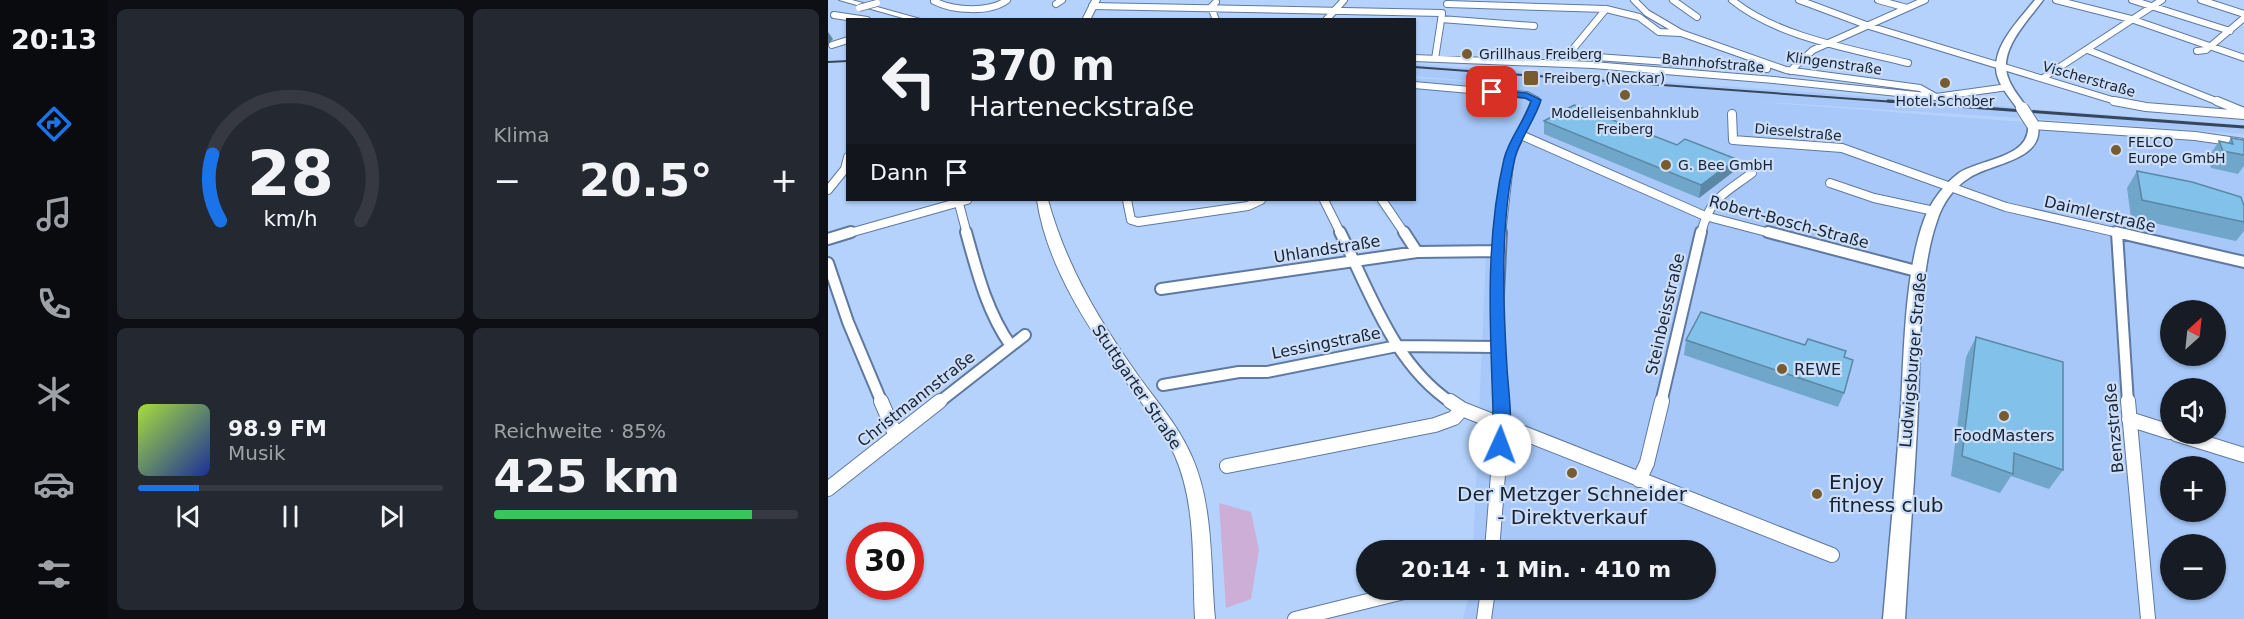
<!DOCTYPE html>
<html lang="de">
<meta charset="utf-8">
<style>
:root{--surface:#171b24;--page:#242831;--text:#f1f3f6;--muted:#9ea1a6;--line:#363941;--accent:#1a73e8}
body{margin:0;font-family:"DejaVu Sans",sans-serif;background:var(--page);color:var(--text);height:100vh;display:flex;flex-direction:column;font-size:22px;white-space:nowrap}
*{box-sizing:border-box;margin:0}
p{font-size:20px;color:var(--muted)}
.icon{flex:none;width:33px;height:33px;fill:none;stroke:currentColor;stroke-width:2;stroke-linecap:round;stroke-linejoin:round}
.map{position:relative;flex:1;overflow:hidden}
.details{display:flex;flex-direction:column;gap:9px;padding:9px;background:#0d0f14;width:720px}
.details>*{flex:none}
.banner{position:absolute;left:18px;top:18px;width:570px;height:183px;border-radius:0px;box-shadow:0 2px 4px #0004;background:#171b24;color:var(--text);overflow:hidden}
.needle{width:39px;rotate:27deg}
.buttons{position:absolute;left:1332px;top:300px;display:grid;gap:12px}
.buttons a{display:grid;place-items:center;width:66px;height:66px;border-radius:50%;background:var(--surface);box-shadow:0 2px 4px #0004;font-size:30px}
.speed{position:absolute;left:18px;top:522px;display:flex;gap:12px;font-size:30px;font-weight:700;text-align:center}
.speed>*{display:grid;place-content:center;width:78px;height:78px;border-radius:50%;background:var(--surface);box-shadow:0 2px 4px #0004;line-height:1}
.speed .limit{border:9px solid #d22;background:#fff;color:#111}
.pin{position:absolute;display:grid;place-items:center;width:51px;height:51px;color:#fff;margin:-26px;border-radius:12px;box-shadow:0 3px 9px #0006}
.me{position:absolute;width:66px;margin:-33px;rotate:2deg;stroke-linejoin:round;filter:drop-shadow(0 0 4px #0008)}
.turn{display:flex;align-items:center;gap:21px;height:126px;padding:0 24px;font-size:27px}
.turn .icon{width:78px;height:78px;stroke-width:2.5}
.turn b{display:block;font-size:42px;line-height:51px}
.then{display:flex;align-items:center;height:57px;padding:0 24px;background:#0003;gap:12px;font-size:22px}
.big{font-size:45px;font-weight:700;line-height:1.1}
.details .tile{flex:1;display:flex;flex-direction:column;justify-content:center;gap:9px;min-width:0;padding:0 21px;border-radius:9px;background:var(--page)}
.details .dial{align-items:center;gap:0}
.dial svg{height:156px;overflow:visible;fill:none;stroke:var(--line);stroke-width:7;stroke-linecap:round;text-anchor:middle}
.dial text{fill:var(--text);stroke:none}
.song{display:flex;align-items:center;gap:18px}
.cover{width:72px;height:72px;border-radius:9px;background:linear-gradient(135deg,hsl(80 70% 55%),hsl(230 70% 35%))}
.played{height:6px;border-radius:3px;background:linear-gradient(90deg,var(--accent) 20%,var(--line) 20%)}
.keys{display:flex;justify-content:space-around;direction:ltr}
.heat{display:flex;justify-content:space-between;align-items:center;font-size:33px;direction:ltr}
.charge{height:9px;border-radius:4px;background:linear-gradient(90deg,#34c759 85%,var(--line) 0)}
.details .tiles{flex:1;display:grid;gap:9px;grid-template-columns:repeat(2,1fr)}
.trip{position:absolute;left:528px;top:540px;width:360px;height:60px;border-radius:30px;background:var(--surface);box-shadow:0 2px 4px #0004;font-weight:700;line-height:60px;text-align:center}
main{display:flex;flex:1;min-height:0}
.dock{display:flex;flex-direction:column;width:108px;justify-content:space-around;align-items:center;background:#090b0e;color:var(--muted)}
.dock .icon{width:42px;height:42px}
.dock .on{color:var(--accent)}
.dock b{font-size:27px;color:var(--text)}
.map>svg:first-child{display:block}
.built{fill:#a7c8f9;fill-rule:evenodd}
.green{fill:#ccaed6}
.lines{fill:none;stroke-linecap:round;stroke-linejoin:round}
.minor-far3-casing{stroke:#5f79a0;stroke-width:8}
.minor-far2-casing{stroke:#5f79a0;stroke-width:10}
.minor-far1-casing{stroke:#5f79a0;stroke-width:14}
.minor-casing{stroke:#5f79a0;stroke-width:16}
.tertiary-casing{stroke:#5f79a0;stroke-width:2}
.secondary-casing{stroke:#5f79a0;stroke-width:3}
.minor-far3{stroke:#fff;stroke-width:6}
.minor-far2{stroke:#fff;stroke-width:8}
.minor-far1{stroke:#fff;stroke-width:10}
.minor{stroke:#fff;stroke-width:14}
.tertiary{fill:#fff;fill-rule:evenodd}
.secondary{fill:#fff;fill-rule:evenodd}
.rail-far1{stroke:#38465b;stroke-width:2}
.rail{stroke:#38465b;stroke-width:3}
.minor-bridge-casing{stroke:#5f79a0;stroke-width:8;stroke-linecap:butt}
.secondary-bridge-casing{stroke:#5f79a0;stroke-width:14;stroke-linecap:butt}
.minor-bridge{stroke:#fff;stroke-width:6}
.secondary-bridge{stroke:#fff;stroke-width:12}
.wall{fill:#70a6c9}
.shaded-wall{fill:#5b87a4}
.building{fill:#82c1ea;stroke:#5b87a4;stroke-width:1.5}
.route{fill:#1a73e8;stroke:#114b97;stroke-width:1.5}
.poi-dot{fill:#785c2f;stroke:#ccdef8;stroke-width:2}
.labels{text-anchor:middle;dominant-baseline:central;stroke-width:4.5;stroke-linejoin:round;paint-order:stroke}
.far-poi-label{font-size:14px;fill:#182232;stroke:#ccdef8;text-anchor:start}
.far-street-label{font-size:14px;fill:#182232;stroke:#ccdef8}
.street-label{font-size:16px;fill:#182232;stroke:#ccdef8}
.poi-label{font-size:16px;fill:#182232;stroke:#ccdef8;text-anchor:start}
.near-poi-label{font-size:20px;fill:#182232;stroke:#ccdef8;text-anchor:start}
</style>
<main>
<nav class="dock">
<b>20:13</b>
<svg class="icon on" aria-label="directions" viewBox="0 0 24 24"><path d="M12 3l9 9-9 9-9-9zM9 14v-3h6M13 9l2 2-2 2"/></svg>
<svg class="icon" aria-label="music" viewBox="0 0 24 24"><path d="M9 18V5l10-2v13"/><circle cx="6" cy="18" r="3"/><circle cx="16" cy="16" r="3"/></svg>
<svg class="icon" aria-label="phone" viewBox="0 0 24 24"><path d="M5 4h4l2 5-3 2q2 4 5 5l2-3 5 2v4C11 20 4 13 5 4z"/></svg>
<svg class="icon" aria-label="climate" viewBox="0 0 24 24"><path d="M12 3v18M4 7l16 10M4 17L20 7"/></svg>
<svg class="icon" aria-label="car" viewBox="0 0 24 24"><path d="M5 17H2v-5l4-1 3-4h7l3 4 3 1v5h-3M9 17h6M6 11h13"/><circle cx="7" cy="17" r="2"/><circle cx="17" cy="17" r="2"/></svg>
<svg class="icon" aria-label="filters" viewBox="0 0 24 24"><path d="M4 7h16M4 17h16"/><circle cx="9" cy="7" r="2"/><circle cx="15" cy="17" r="2"/></svg>
</nav>
<section class="details">
<div class="tiles">
<div class="tile dial"><svg viewBox="0 0 100 80">
<path d="M14 69A42 42 0 1 1 86 69"/>
<path d="M14 69A42 42 0 0 1 10 35" stroke="#1a73e8"/>
<text x="50" y="56" font-size="32" font-weight="700">28</text>
<text x="50" y="72" font-size="11">km/h</text>
</svg></div>
<div class="tile"><p>Klima</p>
<div class="heat"><a>−</a><b class="big">20.5°</b><a>+</a></div>
</div>
<div class="tile">
<div class="song"><i class="cover"></i><div><b>98.9 FM</b><p>Musik</p></div></div>
<div class="played"></div>
<div class="keys"><svg class="icon" aria-label="previous" viewBox="0 0 24 24"><path d="M18 5L8 12l10 7zM5 5v14"/></svg><svg class="icon" aria-label="pause" viewBox="0 0 24 24"><path d="M8 5v14M16 5v14"/></svg><svg class="icon" aria-label="next" viewBox="0 0 24 24"><path d="M6 5l10 7-10 7zM19 5v14"/></svg></div>
</div>
<div class="tile"><p>Reichweite · 85%</p><b class="big">425 km</b><div class="charge"></div></div>
</div>
</section>
<div class="map">
<svg width="1416" height="619" viewBox="0 0 1416 619">
<rect width="100%" height="100%" fill="#b4d2fc"/>
<path class="built" d="M587 64 1185 107 1191 118 905 100 1237 125 1416 142V619H635L642 590H878V550H645L658 255 583 250 545 200H586L587 78 683 84 587 76ZM1342 310H1388V356H1342ZM1342 388H1388V434H1342ZM1342 466H1388V512H1342ZM1342 544H1388V590H1342Z
M1204 109 1416 125V134L1211 119Z"/>
<path class="green" d="M391 503 423 512 431 550 423 599 398 608Z"/>
<g class="lines">
<g class="minor-far3-casing">
<path id="minor-far3" d="M806 0 819 13 853 33 958 70 1092 88 1108 97
M845 0 869 17
M904 0C949 37 1024 49 1080 63
M971 0 1041 26 1294 103
M1050 0 1079 8
M1228 0 1303 19 1416 58
M1304 0 1402 31
M1373 0 1416 14
M106 1C125 11 162 13 179 0
M388 2 383 7 388 20
M228 4 234 0
M619 4 778 9 811 17 831 32 853 33
M264 6 614 13
M6 15 39 20
M613 19 706 26
M498 20 516 0
M4 45 20 40
M1260 50 1393 103
M1369 51 1378 50 1416 18
M740 55 939 69
M740 55 778 9
M586 58 765 65 946 80 1108 97 1180 87
M607 59 614 14
M962 71 985 50 1097 0
M1215 78 1334 0
M586 85 699 95 708 100 707 103"/>
</g>
<g class="minor-far2-casing">
<path id="minor-far2" d="M1286 101 1318 107 1416 115
M1389 101 1416 112
M904 114 905 140 1014 148 1178 207 1295 234
M1205 125 1367 136 1416 143
M693 135 877 216 946 234
M1002 183 1046 198 1106 211
M0 190 17 169 20 157
M130 200 139 234
M299 200 303 220 310 222 420 206 433 200
M496 200 513 234
M554 200 577 234
M18 234 139 200
M673 234 682 156 708 101
M873 234C881 198 896 194 924 173"/>
</g>
<g class="minor-far1-casing">
<path id="minor-far1" d="M138 232C149 272 159 312 183 346
M512 232C542 292 566 365 624 403
M576 232 589 252
M673 232 669 315 673 403
M940 232 1092 272
M1288 232 1416 262
M1289 233 1300 403
M0 239 23 232
M0 263 20 322 54 403
M333 289 589 252 671 251
M335 385 411 372H439L569 346 669 347
M110 403 197 335
M833 403 873 232"/>
</g>
<g class="minor-casing">
<path id="minor" d="M53 401 68 436
M622 401 634 409 1004 555
M1300 401 1320 619
M1301 419 1342 432
M1348 434 1416 455
M399 466 607 425 626 418 634 409
M811 480 819 463 834 401
M0 489 112 401
M664 550 674 424 673 401
M467 619 584 590
M656 619 660 590"/>
</g>
<g class="tertiary-casing">
<path id="tertiary" d="M11 0H24L96 20H82Z
M264 0H272L262 20H254Z
M209 200H220C238 265 270 319 309 374 328 401 351 426 364 457 386 507 382 566 387 619H367C364 566 369 506 347 456 336 431 318 409 302 387 263 332 219 268 209 200Z"/>
</g>
<g class="secondary-casing">
<path id="secondary" d="M1207 0H1215C1200 21 1168 51 1181 80 1185 90 1193 99 1199 108L1194 111 1190 110C1184 100 1174 90 1170 78 1160 50 1191 20 1207 0Z
M1205 122 1210 125C1216 161 1163 163 1141 178 1126 187 1114 204 1109 221 1091 272 1092 351 1090 406 1087 477 1081 548 1077 619H1055C1061 548 1068 477 1073 405 1076 351 1077 271 1096 220 1102 203 1116 184 1131 173 1152 159 1203 158 1200 125Z"/>
</g>
<use href="#minor-far3" class="minor-far3"/>
<use href="#minor-far2" class="minor-far2"/>
<use href="#minor-far1" class="minor-far1"/>
<use href="#minor" class="minor"/>
<use href="#tertiary" class="tertiary"/>
<use href="#secondary" class="secondary"/>
<path class="rail-far1" d="M0 62 20 61
M586 67 1081 103"/>
<path class="rail" d="M1060 101 1416 127"/>
<g class="minor-bridge-casing">
<path id="minor-bridge" d="M31 8 49 3"/>
</g>
<g class="secondary-bridge-casing">
<path id="secondary-bridge" d="M1194 108 1205 125"/>
</g>
<use href="#minor-bridge" class="minor-bridge"/>
<use href="#secondary-bridge" class="secondary-bridge"/>
</g>
<path class="wall" d="M716 121 849 145 905 172 871 198 716 134Z
M1403 138 1416 140V166L1410 174 1383 168 1380 158 1391 141 1400 143Z
M1309 171 1416 206V231L1408 241 1303 218 1299 188Z
M1148 337 1235 470 1221 489 1183 476 1172 493 1123 476 1138 357Z
M858 340 1016 357V393L1010 407 856 355Z"/>
<path class="shaded-wall" d="M0 32 5 39 0 44Z
M908 159 905 172 871 198 873 185Z"/>
<path class="building" d="M746 105 849 145 857 139 908 159 873 185 716 121Z
M1403 138 1416 140V155L1395 151 1391 141 1405 144Z
M1309 171 1364 182 1413 197 1416 206V222L1314 200Z
M873 312 977 345 980 339 1018 351 1016 357 1025 360 1016 393 858 340Z
M1148 337 1235 362V470L1186 453 1185 474 1134 456Z"/>
<path class="route" d="M664 89 699 93 713 100C707 120 692 138 687 158 672 221 675 303 679 368 680 388 687 432 678 449L672 451 666 449C661 439 665 421 665 409 662 326 657 240 676 159 681 138 697 121 703 101L697 98 660 94V90Z"/>
<g class="poi-dot">
<circle cx="639" cy="54" r="6"/>
<rect x="695" y="70" width="16" height="16" rx="3"/>
<circle cx="1117" cy="83" r="6"/>
<circle cx="797" cy="95" r="6"/>
<circle cx="1288" cy="150" r="6"/>
<circle cx="838" cy="165" r="6"/>
<circle cx="954" cy="369" r="6"/>
<circle cx="1176" cy="416" r="6"/>
<circle cx="744" cy="473" r="6"/>
<circle cx="989" cy="494" r="6"/>
</g>
<g class="labels">
<g class="far-poi-label">
<text x="651" y="54">Grillhaus Freiberg</text>
<text x="716" y="78">Freiberg (Neckar)</text>
<text x="1117" y="101" text-anchor="middle">Hotel Schober</text>
<text x="797" y="113" text-anchor="middle">Modelleisenbahnklub<tspan x="797" dy="16">Freiberg</tspan></text>
<text x="1300" y="142">FELCO<tspan x="1300" dy="16">Europe GmbH</tspan></text>
<text x="850" y="165">G. Bee GmbH</text>
</g>
<g class="far-street-label">
<text transform="translate(885 63) rotate(5)">Bahnhofstraße</text>
<text transform="translate(1006 63) rotate(8)">Klingenstraße</text>
<text transform="translate(1261 79) rotate(16)">Vischerstraße</text>
<text transform="translate(970 132) rotate(5)">Dieselstraße</text>
</g>
<g class="street-label">
<text transform="translate(1272 214) rotate(13)">Daimlerstraße</text>
<text transform="translate(961 222) rotate(15)">Robert-Bosch-Straße</text>
<text transform="translate(499 249) rotate(-9)">Uhlandstraße</text>
<text transform="translate(837 314) rotate(-77)">Steinbeisstraße</text>
<text transform="translate(498 343) rotate(-11)">Lessingstraße</text>
<text transform="translate(1085 360) rotate(-85)">Ludwigsburger Straße</text>
<text transform="translate(309 387) rotate(56)">Stuttgarter Straße</text>
<text transform="translate(88 399) rotate(-38)">Christmannstraße</text>
<text transform="translate(1286 428) rotate(-95)">Benzstraße</text>
</g>
<g class="poi-label">
<text x="966" y="369">REWE</text>
<text x="1176" y="435" text-anchor="middle">FoodMasters</text>
</g>
<g class="near-poi-label">
<text x="1001" y="482">Enjoy<tspan x="1001" dy="23">fitness club</tspan></text>
<text x="744" y="494" text-anchor="middle">Der Metzger Schneider<tspan x="744" dy="23">- Direktverkauf</tspan></text>
</g>
</g>
</svg>
<div class="buttons">
<a><svg class="needle" viewBox="-14 -14 28 28"><path d="M0-13l5 13h-10z" fill="#e53935"/><path d="M0 13l5-13h-10z" fill="#9ea1a6"/></svg></a>
<a><svg class="icon" aria-label="sound" viewBox="0 0 24 24"><path d="M4 9h4l5-4v14l-5-4H4zM17 9q2 3 0 6"/></svg></a>
<a>+</a>
<a>−</a>
</div>
<div class="speed"><div class="limit">30</div></div>
<div class="pin" style="left:664px;top:92px;background:#d93025"><svg class="icon" aria-label="arrive" viewBox="0 0 24 24"><path d="M6 21V4h12l-3 4 3 4H6"/></svg></div>
<svg class="me" style="left:672px;top:445px" viewBox="-20 -20 40 40"><circle r="19" fill="#fff"/><path d="M0-13L10 11 0 6-10 11z" fill="#1a73e8"/></svg>
<div class="trip">20:14 · 1 Min. · 410 m</div>
<div class="banner">
<div class="turn"><svg class="icon" aria-label="left" viewBox="0 0 24 24"><path d="M17 20v-9H6M10 6l-5 5 5 5"/></svg><div><b>370 m</b>Harteneckstraße</div></div>
<div class="then">Dann<svg class="icon" aria-label="arrive" viewBox="0 0 24 24"><path d="M6 21V4h12l-3 4 3 4H6"/></svg></div>
</div>
</div>
</main>
